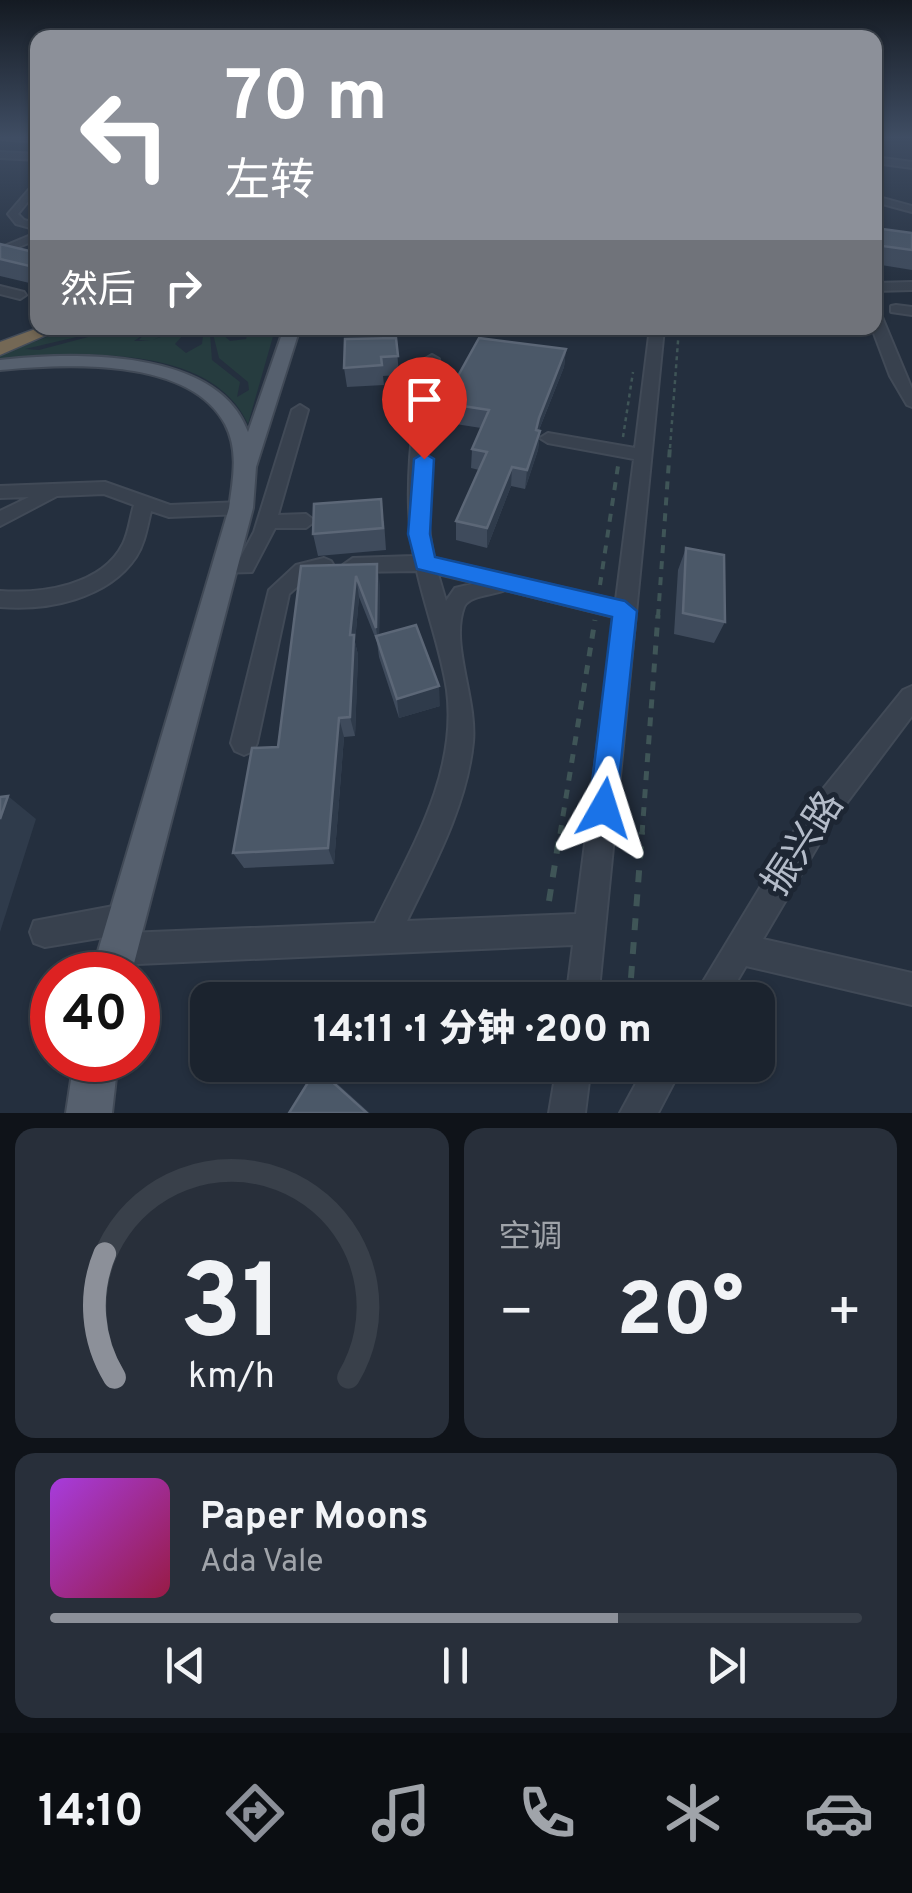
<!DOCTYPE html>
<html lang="zh">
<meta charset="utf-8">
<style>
:root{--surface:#1b232e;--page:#282f3a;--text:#f1f3f6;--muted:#a0a4aa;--line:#39404a;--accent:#8c9099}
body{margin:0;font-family:Overpass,"Noto Sans SC",sans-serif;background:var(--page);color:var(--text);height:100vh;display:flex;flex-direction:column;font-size:38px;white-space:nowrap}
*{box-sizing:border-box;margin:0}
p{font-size:32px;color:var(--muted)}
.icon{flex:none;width:55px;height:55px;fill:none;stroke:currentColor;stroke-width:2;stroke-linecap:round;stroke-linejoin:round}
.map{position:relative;height:1113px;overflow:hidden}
.details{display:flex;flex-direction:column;gap:15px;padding:15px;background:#0f1319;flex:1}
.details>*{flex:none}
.guide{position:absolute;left:30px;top:30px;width:852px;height:305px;border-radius:20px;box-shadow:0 2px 8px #0004,0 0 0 2px var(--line);background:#8c9099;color:#fff;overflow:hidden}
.speed{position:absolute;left:30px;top:952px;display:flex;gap:20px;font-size:50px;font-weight:700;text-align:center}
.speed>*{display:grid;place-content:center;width:130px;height:130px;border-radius:50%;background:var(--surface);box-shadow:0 2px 8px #0004,0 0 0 2px var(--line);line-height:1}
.speed .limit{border:15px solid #d22;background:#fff;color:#111}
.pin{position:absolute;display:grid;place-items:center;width:85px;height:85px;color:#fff;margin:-102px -42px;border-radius:50% 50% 50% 0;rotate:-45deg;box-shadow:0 0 10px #0007}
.pin .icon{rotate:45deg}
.me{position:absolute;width:110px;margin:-55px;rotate:6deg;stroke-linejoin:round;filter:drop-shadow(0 0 8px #0008)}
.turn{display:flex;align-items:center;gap:35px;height:210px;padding:0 30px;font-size:45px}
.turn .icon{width:130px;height:130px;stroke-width:2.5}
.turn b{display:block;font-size:70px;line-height:85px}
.then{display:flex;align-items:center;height:95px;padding:0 30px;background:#0003;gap:20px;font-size:38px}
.big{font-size:75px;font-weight:800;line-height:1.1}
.details .tile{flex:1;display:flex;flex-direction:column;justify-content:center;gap:15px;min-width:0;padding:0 35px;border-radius:20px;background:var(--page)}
.details .dial{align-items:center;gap:0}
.dial svg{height:260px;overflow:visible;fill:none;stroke:var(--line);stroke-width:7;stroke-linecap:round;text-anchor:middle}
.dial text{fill:var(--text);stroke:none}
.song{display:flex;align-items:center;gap:30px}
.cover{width:120px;height:120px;border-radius:15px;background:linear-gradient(135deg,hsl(280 70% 55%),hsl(340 70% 35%))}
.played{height:10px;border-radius:5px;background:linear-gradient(90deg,var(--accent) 70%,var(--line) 70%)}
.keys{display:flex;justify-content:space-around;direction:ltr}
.heat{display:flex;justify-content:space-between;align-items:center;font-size:55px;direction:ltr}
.details .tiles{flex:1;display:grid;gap:15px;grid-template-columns:1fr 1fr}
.tile:last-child{grid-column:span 2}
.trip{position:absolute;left:190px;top:982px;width:585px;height:100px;border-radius:20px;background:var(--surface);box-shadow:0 2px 8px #0004,0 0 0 2px var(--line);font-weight:800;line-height:100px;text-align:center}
.tabs{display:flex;height:160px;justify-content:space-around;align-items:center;background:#0b0e12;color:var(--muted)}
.tabs .icon{width:70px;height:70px}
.tabs .active{color:var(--accent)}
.tabs b{font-size:45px;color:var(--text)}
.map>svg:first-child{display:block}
.green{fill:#263c3f}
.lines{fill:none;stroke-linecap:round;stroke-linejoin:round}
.minor-casing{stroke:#414a57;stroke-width:4}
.major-casing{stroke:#414a57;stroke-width:4}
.highway-casing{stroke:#434c59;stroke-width:3}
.path-far3{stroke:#3f5557;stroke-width:2.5;stroke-dasharray:4 4;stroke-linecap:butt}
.path-far2{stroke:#3f5557;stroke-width:4;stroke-dasharray:8 8;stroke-linecap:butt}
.path-far1{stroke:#3f5557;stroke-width:5;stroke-dasharray:9 9;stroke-linecap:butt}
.path{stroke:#3f5557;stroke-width:6;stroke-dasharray:12 12;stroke-linecap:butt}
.minor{fill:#38414e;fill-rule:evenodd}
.major{fill:#56606e;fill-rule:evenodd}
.highway{fill:#746855;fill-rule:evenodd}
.wall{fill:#3f4b5c}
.shaded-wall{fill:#2f3b4b}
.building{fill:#4b5868;stroke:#5c6777;stroke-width:2.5}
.route{fill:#1a73e8;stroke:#114b97;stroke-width:2.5}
.labels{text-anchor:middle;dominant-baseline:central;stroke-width:10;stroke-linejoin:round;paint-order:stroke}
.near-street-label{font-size:38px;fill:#b4bcc9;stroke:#1d2633}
</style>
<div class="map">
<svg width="912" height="1113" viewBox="0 0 912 1113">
<rect width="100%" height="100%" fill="#242f3e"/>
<path class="green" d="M70 328H115L25 349 39 350 122 328H153L134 341H150L139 340 146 332 166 328 172 331 153 340 173 332 184 334 175 344 186 353 202 344 203 335 210 334 212 360 240 382 237 397 249 390 248 382 219 358 213 334 220 332 230 341 246 339 248 333 241 328H268L274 333 248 424C211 342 73 352 0 360V355Z"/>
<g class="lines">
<g class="minor-casing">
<path id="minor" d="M0 136 38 138V142L0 139Z
M0 152 38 154V160L0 158Z
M875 157 912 162V168L875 163Z
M38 179V189L18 214 24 220 38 224V230L16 224 8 214Z
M875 196 912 206V212L875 202Z
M38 232V239L0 255V248Z
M912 282V290L875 291V283Z
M0 286 24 292 26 295 20 299 0 294Z
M896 305 912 307V315L891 312V306Z
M875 313 882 317 912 389V407L907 405 890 376 872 328H875Z
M650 328H664L598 1000H566L573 945 115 965 104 960 99 949 105 937 45 947 34 943 30 932 34 921 124 904 135 908 139 919 135 930 127 933 375 923C410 850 458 775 447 690 441 650 426 611 417 571L353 572 343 565 353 558 414 556C403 499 411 415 425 359L432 355 439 359C427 416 421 501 434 558L616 600 634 459 548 443 540 438 548 433 635 448ZM438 574 476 583 455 588 446 601ZM505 590 614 617 576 914 407 921C434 865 467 805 473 742 477 698 450 644 464 607 469 595 495 595 505 590Z
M300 405 308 410 278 515 306 514 315 521 306 528H275L252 572 217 573 214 568 217 563 239 560 254 532 292 410Z
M105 482 170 505 241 502 250 508 241 514 169 517 151 511C147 527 145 543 136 557 108 599 47 611 0 607V591C41 594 102 586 123 544 129 532 130 518 134 505L104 494 57 496 0 526V511L29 497 0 498V486Z
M324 558 331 561 334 566 331 571 309 576 289 594 257 743 253 751 244 755 235 751 231 743 269 590 296 565Z
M912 686V716L830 825 763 939 912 973V1005L746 966 726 1000H692L810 805 903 690Z
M557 1065H591L585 1113H549Z
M646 1065H683L658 1113H620Z"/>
</g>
<g class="major-casing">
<path id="major" d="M284 328H300L256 467 253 508 131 975H91L229 508C233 479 239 451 225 424 189 356 63 364 0 370V360C71 352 218 347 248 432Z
M74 1060H118L112 1113H66Z"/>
</g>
<g class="highway-casing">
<path id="highway" d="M38 328H62L0 355V342Z"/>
</g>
<path class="path-far3" d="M623 437 633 372
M670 448 679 328"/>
<path class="path-far2" d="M600 585 618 466
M658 617 670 446"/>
<path class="path-far1" d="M560 834 595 620
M642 834 658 615"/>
<path class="path" d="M549 901 560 832
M631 978 642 832"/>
<use href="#minor" class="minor"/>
<use href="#major" class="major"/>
<use href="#highway" class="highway"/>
</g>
<path class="wall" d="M875 228 912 233V270L875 264Z
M0 244 38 253V285L0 276Z
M396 338 399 375 383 376 384 385 347 387 344 368Z
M566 349 564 367 539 430 540 431 538 450 525 489 511 486 487 548 456 540V521L479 470 471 468 472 449 481 428 443 422V403Z
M384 521 386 550 318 556 313 534Z
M686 548 725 622 714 643 674 634 678 570Z
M301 566 380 585 379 635 440 706 399 718 379 657 377 642 359 597 355 642 358 655 355 736 344 737 334 864 244 868 233 853 278 747Z"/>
<path class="shaded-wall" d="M566 349 564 367 536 437 540 431 538 450 525 489 527 470 539 418Z
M512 467 511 486 487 548V528Z
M377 564 380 585 379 648 376 628Z
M356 576 359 597 355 642 358 655 355 736 350 717V635Z
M439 686 440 706 399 718 397 699Z
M339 718 344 737 334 864 328 848Z
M8 796 36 819 0 932V819Z
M317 1068 328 1075 370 1113H367Z"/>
<path class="building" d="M875 228 912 233V250L875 245Z
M0 244 38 253V268L0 259Z
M396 338 398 356 381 357 382 365 344 368 345 339Z
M479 338 566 349 539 418 536 430 540 431 527 470 512 467 487 528 456 521 487 452 472 449 489 410 443 403Z
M381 499 383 528 313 534 314 504Z
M686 548 724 555 725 622 683 613Z
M377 564 376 628 356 576 350 635H354L350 717 339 718 328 848 233 853 252 748 278 747 301 566Z
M416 625 439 686 397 699 376 636Z
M8 796 0 819V797Z
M317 1068 367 1113H289Z"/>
<linearGradient id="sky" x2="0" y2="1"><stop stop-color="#141a22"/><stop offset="0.47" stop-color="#3f4d63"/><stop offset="1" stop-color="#3f4d63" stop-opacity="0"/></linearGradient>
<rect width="912" height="292" fill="url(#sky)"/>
<path class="route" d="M424 453 434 459 430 534 435 557 625 601 637 611 615 819 604 823 593 819 589 808 612 617 417 569 408 534 414 459Z"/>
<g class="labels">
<g class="near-street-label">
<text transform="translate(805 845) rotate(-57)">振兴路</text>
</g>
</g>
</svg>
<div class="speed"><div class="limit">40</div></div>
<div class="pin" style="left:424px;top:459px;background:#d93025"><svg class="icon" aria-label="arrive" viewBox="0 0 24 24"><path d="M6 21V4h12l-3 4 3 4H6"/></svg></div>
<svg class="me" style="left:604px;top:808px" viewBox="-20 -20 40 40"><path d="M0-17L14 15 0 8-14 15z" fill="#1a73e8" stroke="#fff" stroke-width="4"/></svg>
<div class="trip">14:11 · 1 分钟 · 200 m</div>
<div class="guide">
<div class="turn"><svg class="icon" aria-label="left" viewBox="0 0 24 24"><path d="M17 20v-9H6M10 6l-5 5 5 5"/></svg><div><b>70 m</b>左转</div></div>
<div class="then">然后<svg class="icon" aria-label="right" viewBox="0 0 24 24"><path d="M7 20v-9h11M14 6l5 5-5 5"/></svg></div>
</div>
</div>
<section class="details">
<div class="tiles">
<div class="tile dial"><svg viewBox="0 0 100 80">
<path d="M14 69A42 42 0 1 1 86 69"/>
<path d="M14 69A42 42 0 0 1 11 31" stroke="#8c9099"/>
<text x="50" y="56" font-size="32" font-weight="700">31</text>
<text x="50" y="72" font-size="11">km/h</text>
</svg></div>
<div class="tile"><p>空调</p>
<div class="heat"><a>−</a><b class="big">20°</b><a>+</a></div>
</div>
<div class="tile">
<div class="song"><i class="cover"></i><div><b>Paper Moons</b><p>Ada Vale</p></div></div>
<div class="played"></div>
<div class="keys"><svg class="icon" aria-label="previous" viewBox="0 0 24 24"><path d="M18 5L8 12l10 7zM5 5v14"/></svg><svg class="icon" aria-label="pause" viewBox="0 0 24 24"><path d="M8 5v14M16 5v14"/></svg><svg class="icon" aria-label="next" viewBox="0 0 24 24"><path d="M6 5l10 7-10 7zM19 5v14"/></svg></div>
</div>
</div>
</section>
<nav class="tabs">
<b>14:10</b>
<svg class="icon active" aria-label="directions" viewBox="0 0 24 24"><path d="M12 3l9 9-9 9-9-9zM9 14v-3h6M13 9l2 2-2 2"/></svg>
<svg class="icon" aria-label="music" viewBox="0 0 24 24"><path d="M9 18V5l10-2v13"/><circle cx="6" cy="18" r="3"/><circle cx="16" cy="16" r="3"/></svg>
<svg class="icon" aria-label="phone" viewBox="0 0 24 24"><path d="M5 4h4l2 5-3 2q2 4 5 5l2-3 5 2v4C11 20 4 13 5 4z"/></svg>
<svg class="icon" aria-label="climate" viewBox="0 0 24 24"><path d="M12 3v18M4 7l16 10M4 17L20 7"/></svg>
<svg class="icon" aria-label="car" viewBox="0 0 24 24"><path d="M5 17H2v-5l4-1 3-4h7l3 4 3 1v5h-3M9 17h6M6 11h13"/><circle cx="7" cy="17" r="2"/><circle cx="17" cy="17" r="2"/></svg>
</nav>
